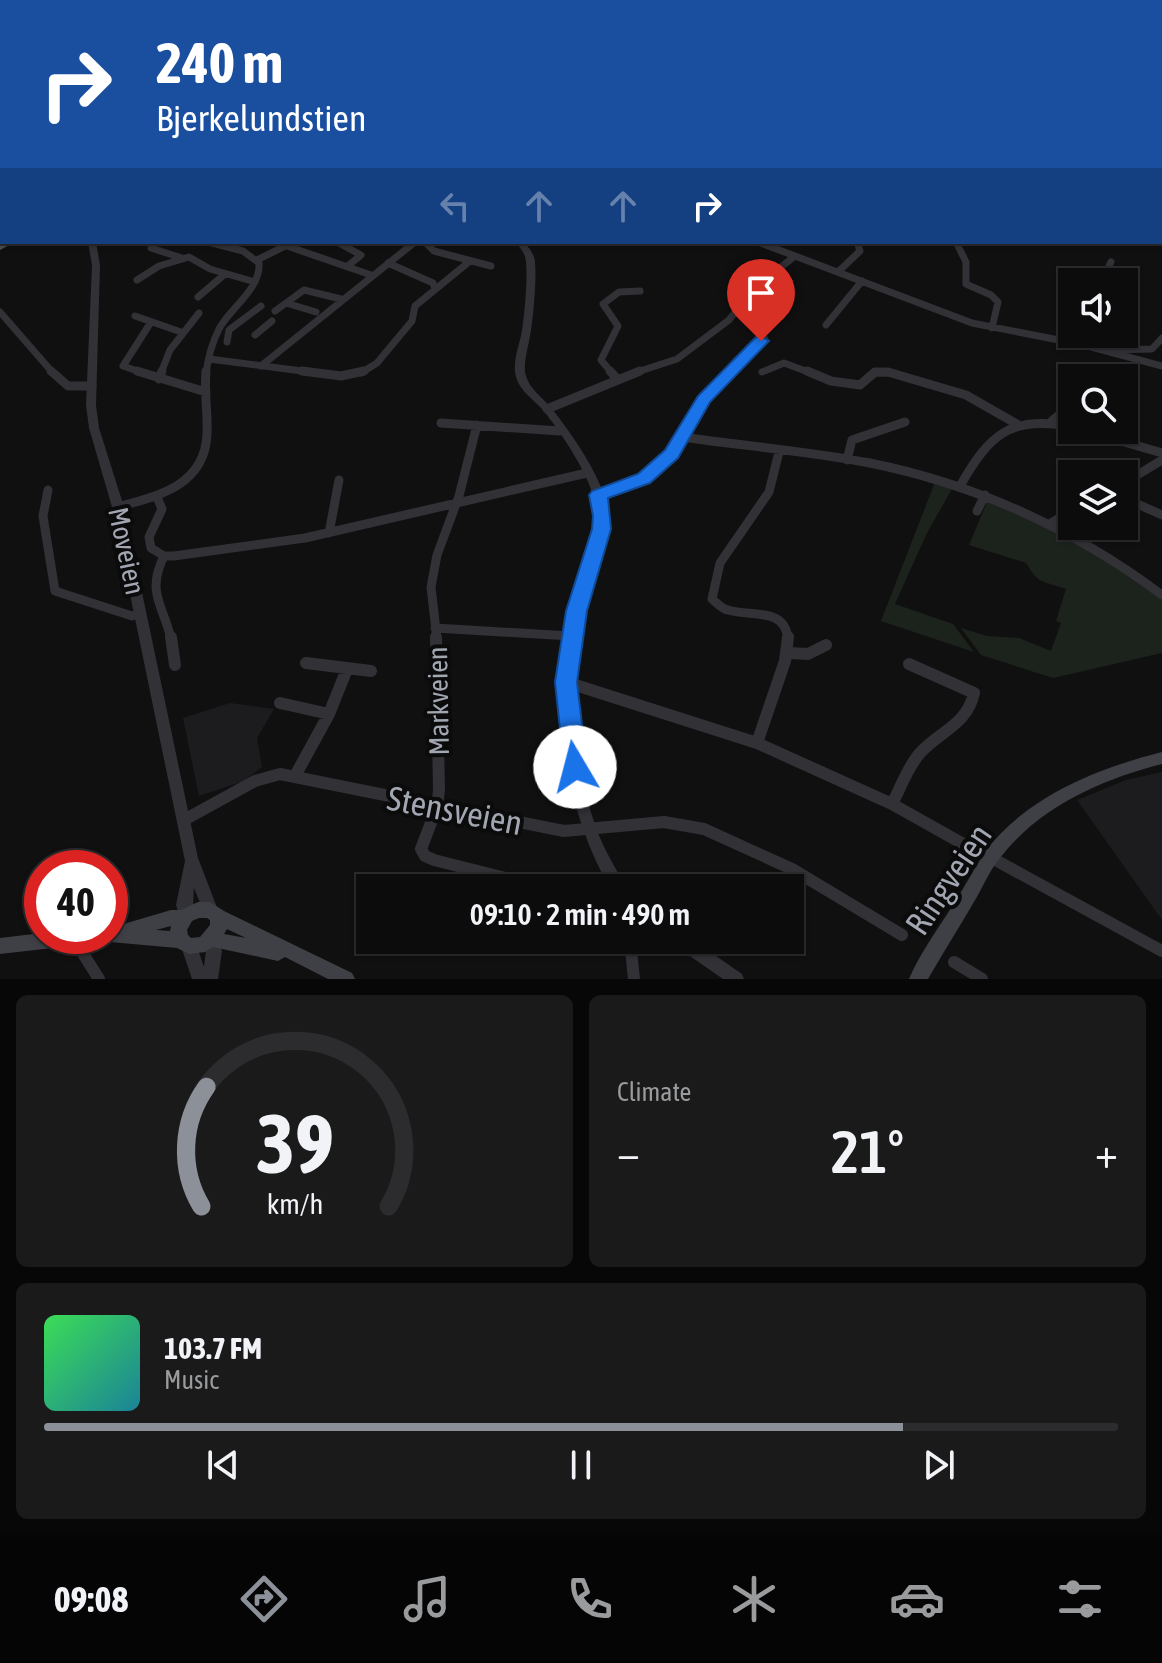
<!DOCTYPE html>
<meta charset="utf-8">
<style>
:root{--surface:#0c0c0d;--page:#1a1a1b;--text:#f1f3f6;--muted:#9a9b9d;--line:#2c2c2e;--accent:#8c9099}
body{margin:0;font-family:"Asap Condensed",sans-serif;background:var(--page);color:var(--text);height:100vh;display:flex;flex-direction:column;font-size:30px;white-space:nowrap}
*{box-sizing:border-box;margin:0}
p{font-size:26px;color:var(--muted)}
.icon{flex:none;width:44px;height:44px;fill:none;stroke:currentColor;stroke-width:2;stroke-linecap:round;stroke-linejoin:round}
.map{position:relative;height:979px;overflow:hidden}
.panel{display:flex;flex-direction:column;gap:16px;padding:16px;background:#070707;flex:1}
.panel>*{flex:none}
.top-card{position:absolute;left:0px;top:0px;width:1162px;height:244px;box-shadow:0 2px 6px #0004,0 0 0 2px var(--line);background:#1a4fa0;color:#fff;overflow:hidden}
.buttons{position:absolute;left:1058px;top:268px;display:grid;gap:16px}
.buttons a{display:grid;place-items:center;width:80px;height:80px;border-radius:0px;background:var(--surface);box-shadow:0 2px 6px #0004,0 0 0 2px var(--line);font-size:40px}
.speed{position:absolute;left:24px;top:850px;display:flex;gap:16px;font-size:40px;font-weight:700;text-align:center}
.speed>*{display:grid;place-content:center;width:104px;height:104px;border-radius:50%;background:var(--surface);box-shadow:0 2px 6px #0004,0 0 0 2px var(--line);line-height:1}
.speed .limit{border:12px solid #d22;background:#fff;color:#111}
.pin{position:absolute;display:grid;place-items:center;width:68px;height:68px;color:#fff;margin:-82px -34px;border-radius:50% 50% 50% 0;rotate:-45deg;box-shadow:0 0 8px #0007}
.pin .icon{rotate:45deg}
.me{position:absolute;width:88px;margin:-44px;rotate:352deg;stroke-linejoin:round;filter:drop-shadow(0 0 6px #0008)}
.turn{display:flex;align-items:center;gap:28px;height:168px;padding:0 24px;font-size:36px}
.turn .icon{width:104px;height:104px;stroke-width:2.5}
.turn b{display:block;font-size:56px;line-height:68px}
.lanes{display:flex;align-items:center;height:76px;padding:0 24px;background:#0003;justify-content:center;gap:40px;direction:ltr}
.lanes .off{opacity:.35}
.big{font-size:60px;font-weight:600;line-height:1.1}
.panel .card{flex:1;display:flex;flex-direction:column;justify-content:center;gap:12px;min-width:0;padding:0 28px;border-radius:12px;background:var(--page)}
.panel .dial{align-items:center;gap:0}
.dial svg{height:208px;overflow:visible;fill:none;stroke:var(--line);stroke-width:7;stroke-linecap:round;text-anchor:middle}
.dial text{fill:var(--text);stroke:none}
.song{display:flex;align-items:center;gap:24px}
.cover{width:96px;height:96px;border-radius:12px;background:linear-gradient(135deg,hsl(130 70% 55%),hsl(190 70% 35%))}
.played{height:8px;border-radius:4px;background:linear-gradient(90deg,var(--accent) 80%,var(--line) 80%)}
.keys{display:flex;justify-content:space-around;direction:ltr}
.heat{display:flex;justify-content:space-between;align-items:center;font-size:44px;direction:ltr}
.panel .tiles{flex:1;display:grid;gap:16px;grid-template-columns:1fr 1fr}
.card:last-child{grid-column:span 2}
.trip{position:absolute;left:356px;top:874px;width:448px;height:80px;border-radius:0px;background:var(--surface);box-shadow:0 2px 6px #0004,0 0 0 2px var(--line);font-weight:600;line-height:80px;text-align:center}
.tabs{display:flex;height:128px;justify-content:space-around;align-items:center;background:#050505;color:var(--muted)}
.tabs .icon{width:56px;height:56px}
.tabs .active{color:var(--accent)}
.tabs b{font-size:36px;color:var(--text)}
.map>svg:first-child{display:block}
.built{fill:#1c1c1e}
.green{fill:#1c231d}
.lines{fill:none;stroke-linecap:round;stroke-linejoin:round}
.minor-far3{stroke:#313136;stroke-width:6}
.minor-far2{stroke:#313136;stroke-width:7}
.minor-far1{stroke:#313136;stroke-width:9}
.minor{stroke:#313136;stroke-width:12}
.tertiary{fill:#313136;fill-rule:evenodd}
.secondary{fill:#3f4046;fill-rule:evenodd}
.primary{fill:#4d4e54;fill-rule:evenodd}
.rail-casing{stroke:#48494f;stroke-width:4}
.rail{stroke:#0b0b0c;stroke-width:2;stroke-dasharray:6;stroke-linecap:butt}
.route{fill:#1a73e8;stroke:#114b97;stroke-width:2}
.labels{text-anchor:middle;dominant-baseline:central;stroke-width:8;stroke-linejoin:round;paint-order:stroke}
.street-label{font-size:28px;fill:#a1a6b1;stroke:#0b0b0c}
.near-street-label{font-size:34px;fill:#a1a6b1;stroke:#0b0b0c}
</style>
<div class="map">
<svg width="1162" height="979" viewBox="0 0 1162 979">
<rect width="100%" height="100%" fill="#101011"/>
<path class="built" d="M230 703 274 709 257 738 262 767 244 781 199 796 183 718Z
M1162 772V920L1077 800 1126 780Z"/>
<path class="green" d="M935 482 953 487 927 533 895 604 953 624 974 652 881 621Z
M987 502 1053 526 1162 599V653L1053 678 981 655 961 628 987 636 1019 638 1051 651 1061 623 1056 621 1066 589C1042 580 1040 586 1026 563L969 545Z"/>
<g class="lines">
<path class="minor-far3" d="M324 0 328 2
M829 0 832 2
M56 2 59 0
M109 2 112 0
M226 2H239
M521 2 530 0
M846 2 864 0"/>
<path class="minor-far2" d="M337 242 361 255 349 265
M425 242 434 251 491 266
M758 242 972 323 1084 345 1162 366
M956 242 966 262V284L991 295 998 302 992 328
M287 246 371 275
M151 248 182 258
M257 260 289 244
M388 263 433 283 435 289
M838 272 860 251 857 242
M137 280 159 266 189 257 210 269 255 282
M1101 282 1111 262
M198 297 225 274
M286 303 316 312
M275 311 304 290 341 299
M0 312 53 373
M135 316 181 332
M826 325 862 281
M255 335 272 321
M227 342 229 330 261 306
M1111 350 1152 349 1162 338
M209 359 317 373
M261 366 415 242
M762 372 784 363 811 373
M143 373 123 366 151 322
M161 373 170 350 199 313
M206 373C208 358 212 343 219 329 230 308 261 289 259 263L243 251 208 242
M361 373 377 363 412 321 415 306 470 261
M612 373 601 360 618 326 603 304 619 292 640 291
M634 373 677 359 729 320 753 289 795 256
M728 373 756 343 765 339
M874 373H891"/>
<path class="minor-far1" d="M51 371 68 386H92
M137 371 206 392
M302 371 341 376 364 371
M610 371 618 380
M807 371 831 381 860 385 875 372H888L966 395 1017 424
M159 379 162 371
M547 409 640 371
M1052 421 1072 404
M441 423 560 431
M1083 430 1162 453
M682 437C744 446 808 451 870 463 978 485 1074 529 1162 595
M779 452 769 492 720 563 712 599C717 603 722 609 728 610 752 617 785 607 788 639
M847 460 852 440 905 422
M1124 483 1162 460
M960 486C989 435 1011 414 1072 427
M48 490 43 516 55 591 132 616 140 614
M599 495 644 479 672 454 704 399 730 371
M157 497 162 509 149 537 151 548 164 556H174L305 538 587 473
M1124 498 1162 515
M118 507C159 496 205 485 207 434 208 413 204 392 206 371
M977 511 985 495
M1051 523 1072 511
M329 533 339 480
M164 556C146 593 163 604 171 639
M435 628 571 636
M437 639 431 587 437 555 459 496 477 425"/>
<path class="minor" d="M171 637 175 665
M436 637 439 790 437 807 421 849 425 856 434 860 545 888
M788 653 808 654 826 645
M306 663 371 671
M566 682 757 743 892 804 990 859
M280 703 329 714
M757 743 785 661 788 637
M295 776 329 714 347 669
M892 804C901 787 907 768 920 753 940 731 967 725 974 693L909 664
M184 820 255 781 280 774 564 831 664 822 704 829 792 869 902 935
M999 862 1162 951
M85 936 82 952 99 979
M630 940 634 979
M954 962 982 979"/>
<path class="tertiary" d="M88 242H96L100 265 96 405 99 428 124 507 198 858 218 910 215 915 210 917 205 915 194 888C193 897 194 916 191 921L186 923 181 921 176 905 185 861 112 507 89 428 86 405 92 265Z
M516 242H524C528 247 532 251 534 257 538 268 533 323 530 336 528 348 524 360 525 372 528 389 544 398 553 410 573 436 600 474 607 506 614 542 591 577 583 611 567 681 573 761 596 828 604 850 616 868 626 888H610C564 809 549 700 571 611 579 577 603 543 596 506 590 475 562 434 543 410 532 398 517 389 515 372 514 359 518 348 521 336 524 323 529 268 525 257 524 252 519 247 516 242Z
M210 934 216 936 222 951 218 979H192L181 946 183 941 189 939 195 941 204 967 206 951 202 941 204 936Z
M672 940H693L742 974 744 979H723L674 945Z"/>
<path class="secondary" d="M1 0H8L9 2H2Z
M354 0 365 2H351Z
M478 0H489L486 2H475Z
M775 0H784L782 2H773Z
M1154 0H1162V3L1155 1Z
M1162 752V764C1102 779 1039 807 1000 858 991 869 985 882 978 895 962 923 944 951 928 979H909C920 953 938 929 953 905 965 887 975 866 988 848 1030 795 1099 768 1162 752Z
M198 902H210L224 911 352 973 355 979H328L285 957 278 961 213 947 205 952 189 954 177 948 110 942 104 940 102 936H110V926L120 927 127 923 171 910H181ZM199 918H207L210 920V925L200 937 191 938 188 935 187 930 192 921ZM171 926 170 931 156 930ZM227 929 246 938 224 934Z
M42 933V936H96L94 942 88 944 0 954V938Z"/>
<path class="primary" d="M143 0H152L142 2Z
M2 242H15L0 250V243Z"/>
<g class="rail-casing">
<path id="rail" d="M496 2 503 0"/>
</g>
<use href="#rail" class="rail"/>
</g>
<path class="route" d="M761 336 769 341 710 402 678 458 650 483 608 498 611 529 587 611 577 682 587 767 583 774 575 777 567 774 564 767 555 682 566 611 592 529 593 516 589 495 592 491 638 474 665 450 698 396 756 337Z"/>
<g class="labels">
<g class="street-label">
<text transform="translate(127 551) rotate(78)">Moveien</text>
<text transform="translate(438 701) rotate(-91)">Markveien</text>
</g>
<g class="near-street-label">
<text transform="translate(455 810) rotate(11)">Stensveien</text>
<text transform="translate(948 879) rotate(-56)">Ringveien</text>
</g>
</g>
</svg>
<div class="buttons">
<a><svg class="icon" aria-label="sound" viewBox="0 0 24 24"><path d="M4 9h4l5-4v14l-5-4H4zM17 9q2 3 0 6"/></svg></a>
<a><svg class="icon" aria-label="search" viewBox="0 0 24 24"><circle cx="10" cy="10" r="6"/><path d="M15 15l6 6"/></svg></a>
<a><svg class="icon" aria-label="layers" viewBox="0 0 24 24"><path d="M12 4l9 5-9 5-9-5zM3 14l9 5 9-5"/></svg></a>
</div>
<div class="speed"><div class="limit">40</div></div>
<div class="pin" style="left:761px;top:341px;background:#d93025"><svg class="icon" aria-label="arrive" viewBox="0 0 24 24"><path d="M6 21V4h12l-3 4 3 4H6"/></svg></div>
<svg class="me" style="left:575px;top:767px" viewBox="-20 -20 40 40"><circle r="19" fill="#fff"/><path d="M0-13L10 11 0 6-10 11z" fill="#1a73e8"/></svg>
<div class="trip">09:10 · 2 min · 490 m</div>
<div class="top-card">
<div class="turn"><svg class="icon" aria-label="right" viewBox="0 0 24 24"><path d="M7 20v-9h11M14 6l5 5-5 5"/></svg><div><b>240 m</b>Bjerkelundstien</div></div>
<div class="lanes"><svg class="icon off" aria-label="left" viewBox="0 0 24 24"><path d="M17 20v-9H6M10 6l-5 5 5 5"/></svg><svg class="icon off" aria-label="ahead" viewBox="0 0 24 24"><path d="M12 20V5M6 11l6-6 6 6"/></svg><svg class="icon off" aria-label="ahead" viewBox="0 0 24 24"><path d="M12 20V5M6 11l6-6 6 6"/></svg><svg class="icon" aria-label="right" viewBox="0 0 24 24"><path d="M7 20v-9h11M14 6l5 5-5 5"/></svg></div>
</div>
</div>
<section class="panel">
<div class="tiles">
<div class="card dial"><svg viewBox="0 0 100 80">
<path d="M14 69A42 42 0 1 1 86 69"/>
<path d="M14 69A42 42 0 0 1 16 23" stroke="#8c9099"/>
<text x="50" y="56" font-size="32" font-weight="700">39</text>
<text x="50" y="72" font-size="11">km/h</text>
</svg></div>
<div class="card"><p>Climate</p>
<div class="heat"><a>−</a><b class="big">21°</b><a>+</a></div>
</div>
<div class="card">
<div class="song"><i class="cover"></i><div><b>103.7 FM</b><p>Music</p></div></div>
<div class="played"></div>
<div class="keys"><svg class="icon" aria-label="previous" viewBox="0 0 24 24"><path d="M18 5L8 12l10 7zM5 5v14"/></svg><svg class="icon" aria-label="pause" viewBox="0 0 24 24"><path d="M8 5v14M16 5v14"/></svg><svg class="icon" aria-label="next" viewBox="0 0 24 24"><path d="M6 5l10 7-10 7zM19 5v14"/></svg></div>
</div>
</div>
</section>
<nav class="tabs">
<b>09:08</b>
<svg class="icon active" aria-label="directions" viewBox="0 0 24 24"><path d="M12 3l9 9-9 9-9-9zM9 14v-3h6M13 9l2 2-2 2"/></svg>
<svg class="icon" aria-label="music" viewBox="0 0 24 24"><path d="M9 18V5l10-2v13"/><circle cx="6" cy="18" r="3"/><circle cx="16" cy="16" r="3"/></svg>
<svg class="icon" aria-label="phone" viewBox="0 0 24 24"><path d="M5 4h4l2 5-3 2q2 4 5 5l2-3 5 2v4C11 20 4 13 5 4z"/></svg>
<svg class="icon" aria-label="climate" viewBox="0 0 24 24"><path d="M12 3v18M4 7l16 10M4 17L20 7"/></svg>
<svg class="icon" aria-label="car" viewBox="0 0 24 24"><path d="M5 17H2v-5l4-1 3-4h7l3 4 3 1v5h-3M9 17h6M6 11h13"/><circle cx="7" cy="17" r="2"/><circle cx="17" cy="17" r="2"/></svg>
<svg class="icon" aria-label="filters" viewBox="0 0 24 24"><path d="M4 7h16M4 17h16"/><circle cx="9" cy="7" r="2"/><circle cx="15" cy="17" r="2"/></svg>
</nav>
